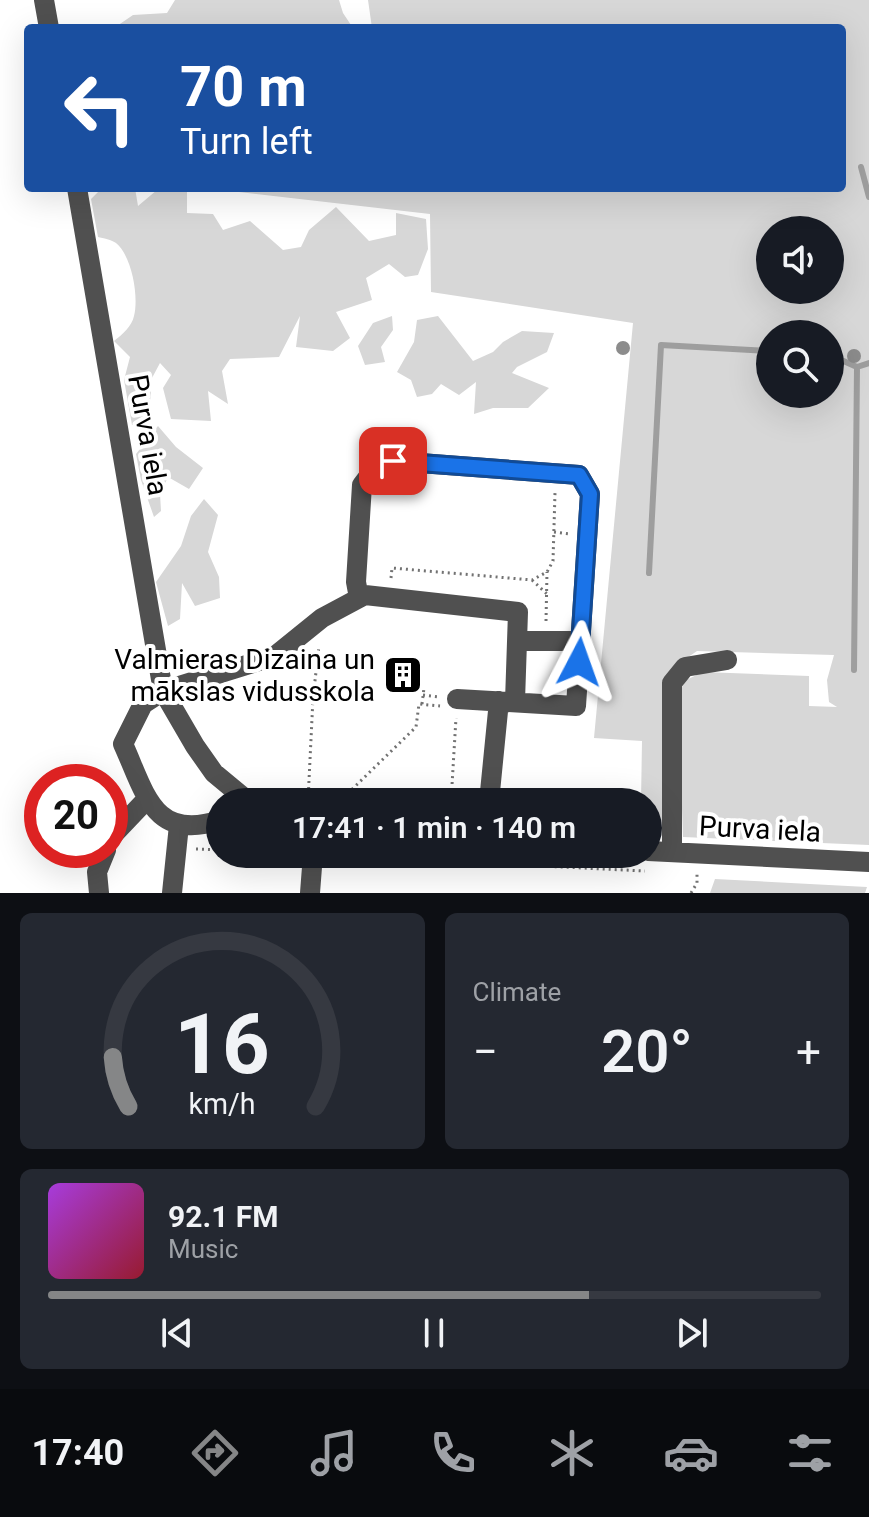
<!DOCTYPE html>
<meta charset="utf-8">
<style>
:root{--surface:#171b24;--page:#242831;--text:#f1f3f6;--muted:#9ea1a6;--line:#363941;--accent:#858687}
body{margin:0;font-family:Roboto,sans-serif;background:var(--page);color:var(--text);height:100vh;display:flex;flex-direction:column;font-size:30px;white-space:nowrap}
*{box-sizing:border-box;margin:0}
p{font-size:26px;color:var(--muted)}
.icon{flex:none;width:44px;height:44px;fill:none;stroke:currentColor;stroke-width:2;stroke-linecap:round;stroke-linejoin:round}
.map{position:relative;height:893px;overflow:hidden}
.details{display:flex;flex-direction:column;gap:20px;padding:20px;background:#0d0f14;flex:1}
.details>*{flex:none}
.hud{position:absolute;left:24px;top:24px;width:822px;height:168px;border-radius:8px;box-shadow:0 8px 32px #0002;background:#1a4fa0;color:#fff;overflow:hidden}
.fabs{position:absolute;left:756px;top:216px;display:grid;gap:16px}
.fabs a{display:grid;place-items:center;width:88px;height:88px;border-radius:50%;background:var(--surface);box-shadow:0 8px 32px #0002;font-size:40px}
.speed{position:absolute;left:24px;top:764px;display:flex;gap:16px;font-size:40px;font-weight:700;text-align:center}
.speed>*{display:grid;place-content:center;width:104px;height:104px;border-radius:50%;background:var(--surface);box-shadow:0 8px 32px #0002;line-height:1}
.speed .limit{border:12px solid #d22;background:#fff;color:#111}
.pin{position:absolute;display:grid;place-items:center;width:68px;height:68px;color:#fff;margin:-34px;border-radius:16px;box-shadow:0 4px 12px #0006}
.me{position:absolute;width:88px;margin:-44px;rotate:4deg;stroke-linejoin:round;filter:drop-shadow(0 0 6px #0008)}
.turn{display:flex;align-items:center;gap:28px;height:168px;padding:0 24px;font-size:36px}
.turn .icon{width:104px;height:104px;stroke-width:2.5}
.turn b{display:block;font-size:56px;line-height:68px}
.big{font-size:60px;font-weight:600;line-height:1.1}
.details .tile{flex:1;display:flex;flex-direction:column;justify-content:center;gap:12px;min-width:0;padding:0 28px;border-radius:12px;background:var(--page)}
.details .dial{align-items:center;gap:0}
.dial svg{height:208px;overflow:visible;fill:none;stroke:var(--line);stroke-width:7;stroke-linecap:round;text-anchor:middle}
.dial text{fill:var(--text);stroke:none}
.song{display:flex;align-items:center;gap:24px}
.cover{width:96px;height:96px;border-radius:12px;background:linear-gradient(135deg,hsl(280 70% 55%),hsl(350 70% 35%))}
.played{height:8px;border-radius:4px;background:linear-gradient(90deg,var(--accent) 70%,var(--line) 70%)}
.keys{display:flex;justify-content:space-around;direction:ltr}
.heat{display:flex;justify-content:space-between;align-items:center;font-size:44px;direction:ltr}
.details .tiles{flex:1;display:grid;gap:20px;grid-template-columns:1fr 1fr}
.tile:last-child{grid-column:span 2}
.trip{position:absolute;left:206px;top:788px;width:456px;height:80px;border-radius:40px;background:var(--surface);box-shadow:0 8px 32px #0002;font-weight:600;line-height:80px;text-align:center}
.tabs{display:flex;height:128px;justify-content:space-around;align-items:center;background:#090b0e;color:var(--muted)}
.tabs .icon{width:56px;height:56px}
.tabs .on{color:var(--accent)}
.tabs b{font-size:36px;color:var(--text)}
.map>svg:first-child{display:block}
.green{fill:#d7d7d7;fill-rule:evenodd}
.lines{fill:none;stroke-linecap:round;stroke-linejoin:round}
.stream{stroke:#9e9e9e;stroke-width:6}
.path{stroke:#727272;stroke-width:3;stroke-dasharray:2 4;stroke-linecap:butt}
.minor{stroke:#505050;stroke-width:20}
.tree{fill:#8c8c8c}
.route-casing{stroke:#114b97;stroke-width:20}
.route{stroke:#1a73e8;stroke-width:14}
.labels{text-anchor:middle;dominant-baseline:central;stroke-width:8;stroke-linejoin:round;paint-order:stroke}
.street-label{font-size:28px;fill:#000;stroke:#fff}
.poi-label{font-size:28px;fill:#000;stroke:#fff;text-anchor:end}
</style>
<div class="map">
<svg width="869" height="893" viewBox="0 0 869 893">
<rect width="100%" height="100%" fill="#fff"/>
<path class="green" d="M175 0H339L343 13 353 28H114L133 15 167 13Z
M368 0H869V845L683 837 678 695 686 680 703 672 809 676V706L837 707 829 702 827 680 834 655 697 651 681 662 667 680 663 702 666 836 648 834V802H641L642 741 594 738 633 323 431 292 430 214 205 188H842V28H372ZM770 230H830V290H770ZM770 334H830V394H770Z
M102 188H135L138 206 157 190 187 192V213L213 214 223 230 250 221 283 250 301 247 309 230 336 207 369 241 396 235V213L426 219 428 249 418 275 405 277 389 264 366 278 372 300 336 312 350 338 333 351 296 347 300 316 279 357 230 359 222 371 228 404 208 391 211 421 171 419 163 388 171 375 160 363 152 378 148 426 132 425 124 380 130 357 114 341C122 335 132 326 134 316 139 297 132 256 116 243 112 240 103 238 98 237L91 199Z
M392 316 393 330 381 347 385 362 365 365 358 346 373 323Z
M438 316 473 361 493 352 503 342 522 331 554 333 547 352 517 367 512 373 549 388 528 408H493L474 414 476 382 459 395 441 384 432 394 417 397 411 380 397 372 414 342 417 320Z
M158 426 176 447 203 468 189 489 168 477 160 494 161 511 154 517 141 480 136 454Z
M204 499 218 515 208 552 219 577 220 598 195 606 182 583 180 619 168 626 156 582 181 546 191 516Z
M715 879 867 887 865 893H710Z"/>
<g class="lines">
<path class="stream" d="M861 167 869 197
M830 355 857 367 869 363
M649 573 661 345 770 351
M854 670 857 367"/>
<path class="path" d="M554 532 570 534
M391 578 392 568 532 580 547 572 553 561 555 493
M532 580 547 594
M546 621 547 572
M423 695 440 697
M422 704 424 688
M308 801 313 698 319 646
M339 802 416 727 419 704 440 706
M451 802 456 718
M196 849 220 850
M333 856 645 871
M691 893 697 883V874"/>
<path class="minor" d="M44 0 49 28
M77 188 163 691 195 746 214 773 249 802
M359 598 356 582 362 485 375 468 393 461 579 475 590 494 576 706 457 699
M517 641H580
M489 802 499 701
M220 820C153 842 145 792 123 744L143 704 163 691 275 656 322 618 365 595 518 612 515 701
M110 838 147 799
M648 851 869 862
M672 852V683L685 667 727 660
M99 893 97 872 106 850
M172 893 179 825
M310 893 313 854"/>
</g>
<g class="tree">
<circle cx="623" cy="348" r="7"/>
<circle cx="854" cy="356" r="7"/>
</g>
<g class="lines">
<g class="route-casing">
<path id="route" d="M393 461 579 475 590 494 579 662"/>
</g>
<use href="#route" class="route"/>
</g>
<defs>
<g id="building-square" transform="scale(2)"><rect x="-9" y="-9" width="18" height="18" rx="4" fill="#000" stroke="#fff"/><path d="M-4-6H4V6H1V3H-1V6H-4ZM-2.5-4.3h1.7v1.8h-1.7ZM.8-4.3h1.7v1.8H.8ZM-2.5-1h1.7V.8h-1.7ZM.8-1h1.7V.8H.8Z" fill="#fff"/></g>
</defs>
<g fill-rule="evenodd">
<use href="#building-square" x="403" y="675"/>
</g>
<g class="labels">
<g class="street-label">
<text transform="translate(148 435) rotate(80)">Purva iela</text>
<text transform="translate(760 829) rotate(3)">Purva iela</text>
</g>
<g class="poi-label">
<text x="375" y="659">Valmieras Dizaina un<tspan x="375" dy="32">mākslas vidusskola</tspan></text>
</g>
</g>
</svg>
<div class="fabs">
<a><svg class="icon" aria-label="sound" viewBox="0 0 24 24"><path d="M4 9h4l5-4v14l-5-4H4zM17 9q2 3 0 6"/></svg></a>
<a><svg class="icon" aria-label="search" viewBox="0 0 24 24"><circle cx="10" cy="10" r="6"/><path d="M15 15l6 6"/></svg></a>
</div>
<div class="speed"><div class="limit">20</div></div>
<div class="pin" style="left:393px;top:461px;background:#d93025"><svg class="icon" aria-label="arrive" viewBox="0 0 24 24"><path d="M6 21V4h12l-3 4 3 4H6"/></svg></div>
<svg class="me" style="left:579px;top:662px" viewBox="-20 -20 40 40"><path d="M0-17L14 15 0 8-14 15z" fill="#1a73e8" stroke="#fff" stroke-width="4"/></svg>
<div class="trip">17:41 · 1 min · 140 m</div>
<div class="hud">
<div class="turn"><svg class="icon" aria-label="left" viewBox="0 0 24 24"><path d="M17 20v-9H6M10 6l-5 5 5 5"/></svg><div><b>70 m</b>Turn left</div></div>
</div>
</div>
<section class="details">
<div class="tiles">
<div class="tile dial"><svg viewBox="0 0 100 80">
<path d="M14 69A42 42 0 1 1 86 69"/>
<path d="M14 69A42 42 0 0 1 8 50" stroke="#858687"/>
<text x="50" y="56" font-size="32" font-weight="700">16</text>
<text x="50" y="72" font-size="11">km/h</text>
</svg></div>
<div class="tile"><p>Climate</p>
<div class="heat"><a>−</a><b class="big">20°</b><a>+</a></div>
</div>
<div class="tile">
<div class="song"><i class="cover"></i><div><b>92.1 FM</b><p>Music</p></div></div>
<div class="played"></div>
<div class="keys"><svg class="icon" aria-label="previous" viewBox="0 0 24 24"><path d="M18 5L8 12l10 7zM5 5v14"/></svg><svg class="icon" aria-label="pause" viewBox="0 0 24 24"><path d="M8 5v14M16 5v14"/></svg><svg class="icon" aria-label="next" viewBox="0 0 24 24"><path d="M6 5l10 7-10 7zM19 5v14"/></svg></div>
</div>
</div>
</section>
<nav class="tabs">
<b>17:40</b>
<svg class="icon on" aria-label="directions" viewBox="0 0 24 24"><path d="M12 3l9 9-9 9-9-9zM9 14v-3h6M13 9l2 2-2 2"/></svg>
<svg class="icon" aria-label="music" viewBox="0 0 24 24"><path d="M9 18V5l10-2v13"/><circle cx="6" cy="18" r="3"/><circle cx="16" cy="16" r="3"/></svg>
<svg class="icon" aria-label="phone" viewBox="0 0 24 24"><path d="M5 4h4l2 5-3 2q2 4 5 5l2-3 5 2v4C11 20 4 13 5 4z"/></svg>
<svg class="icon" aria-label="climate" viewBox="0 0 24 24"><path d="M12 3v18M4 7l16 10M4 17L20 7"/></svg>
<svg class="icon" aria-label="car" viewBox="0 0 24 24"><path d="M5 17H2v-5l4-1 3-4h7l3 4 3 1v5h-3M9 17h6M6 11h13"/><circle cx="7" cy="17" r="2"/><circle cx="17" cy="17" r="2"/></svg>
<svg class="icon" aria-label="filters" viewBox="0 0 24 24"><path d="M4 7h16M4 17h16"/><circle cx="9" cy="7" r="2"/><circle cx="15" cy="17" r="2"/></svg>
</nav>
